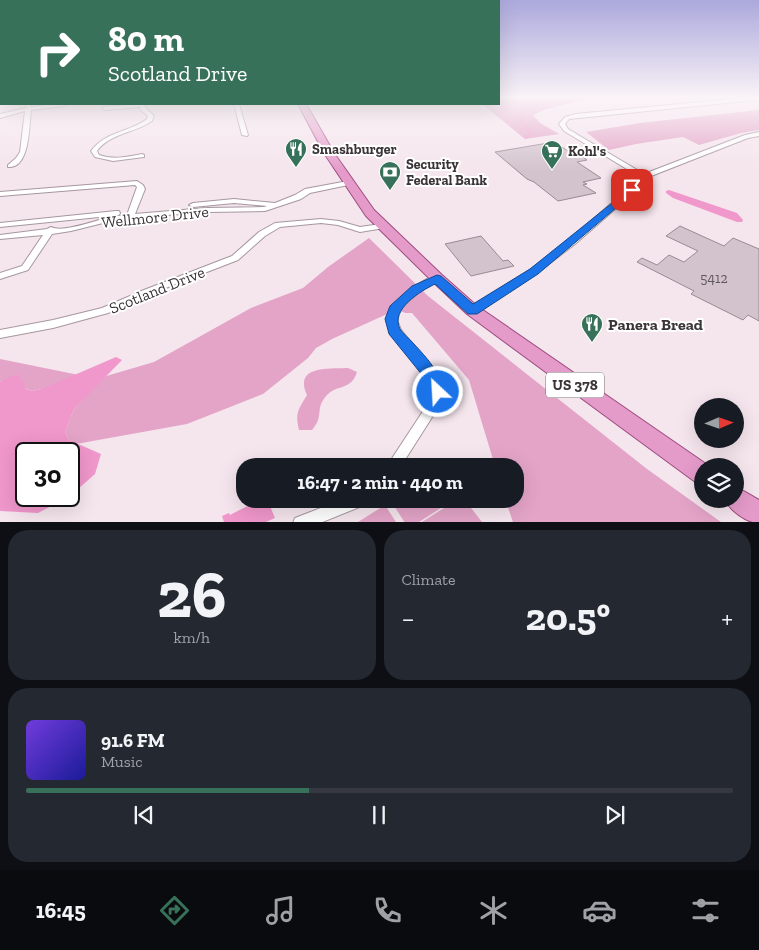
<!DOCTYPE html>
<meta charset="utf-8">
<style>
:root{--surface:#171b24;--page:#242831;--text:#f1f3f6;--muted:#9ea1a6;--line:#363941;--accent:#387159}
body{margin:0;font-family:"Zilla Slab",serif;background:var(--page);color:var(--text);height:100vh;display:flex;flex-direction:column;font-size:19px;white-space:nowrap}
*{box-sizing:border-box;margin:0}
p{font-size:16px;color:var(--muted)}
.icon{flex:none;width:28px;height:28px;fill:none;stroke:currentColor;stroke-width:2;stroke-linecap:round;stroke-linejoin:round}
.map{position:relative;height:522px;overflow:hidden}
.drawer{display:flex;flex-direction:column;gap:8px;padding:8px;background:#0d0f14;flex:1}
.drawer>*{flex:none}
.top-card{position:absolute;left:0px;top:0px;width:500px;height:105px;box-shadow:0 5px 20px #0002;background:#387159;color:#fff;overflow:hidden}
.needle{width:32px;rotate:88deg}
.buttons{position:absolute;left:694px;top:398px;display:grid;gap:10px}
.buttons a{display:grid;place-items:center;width:50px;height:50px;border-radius:50%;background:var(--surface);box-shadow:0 5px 20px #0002;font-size:25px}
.speed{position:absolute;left:15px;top:442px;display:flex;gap:10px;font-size:25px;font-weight:700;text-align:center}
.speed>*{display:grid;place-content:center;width:65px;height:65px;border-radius:50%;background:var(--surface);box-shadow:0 5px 20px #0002;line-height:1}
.speed .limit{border:2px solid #111;border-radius:8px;background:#fff;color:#111}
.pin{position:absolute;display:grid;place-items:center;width:42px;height:42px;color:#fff;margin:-21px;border-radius:10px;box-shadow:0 2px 8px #0006}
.me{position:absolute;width:55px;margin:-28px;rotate:335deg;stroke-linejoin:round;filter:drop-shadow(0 0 4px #0008)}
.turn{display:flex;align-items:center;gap:18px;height:105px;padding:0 25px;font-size:22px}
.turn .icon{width:65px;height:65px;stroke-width:2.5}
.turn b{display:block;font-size:35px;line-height:42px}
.big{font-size:38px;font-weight:800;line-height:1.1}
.drawer .card{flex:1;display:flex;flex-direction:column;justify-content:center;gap:8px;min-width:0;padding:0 18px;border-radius:20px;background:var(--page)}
.drawer .dial{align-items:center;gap:0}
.dial b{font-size:65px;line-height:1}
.song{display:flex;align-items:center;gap:15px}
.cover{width:60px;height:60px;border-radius:8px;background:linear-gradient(135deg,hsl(260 70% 55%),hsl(240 70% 35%))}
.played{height:5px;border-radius:2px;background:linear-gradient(90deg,var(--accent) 40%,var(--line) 40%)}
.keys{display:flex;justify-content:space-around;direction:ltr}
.heat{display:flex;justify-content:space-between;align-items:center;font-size:28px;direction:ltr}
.drawer .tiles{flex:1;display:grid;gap:8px;grid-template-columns:1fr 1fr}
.card:last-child{grid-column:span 2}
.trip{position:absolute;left:236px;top:458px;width:288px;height:50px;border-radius:20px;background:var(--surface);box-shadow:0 5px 20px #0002;font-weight:800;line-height:50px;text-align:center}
.dock{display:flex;height:80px;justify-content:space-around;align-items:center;background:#090b0e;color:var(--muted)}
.dock .icon{width:35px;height:35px}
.dock .on{color:var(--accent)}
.dock b{font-size:22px;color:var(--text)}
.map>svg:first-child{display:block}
.green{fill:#e3a4c7}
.water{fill:#f097cb;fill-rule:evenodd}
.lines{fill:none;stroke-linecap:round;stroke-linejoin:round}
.stream{stroke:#f097cb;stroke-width:2}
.building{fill:#d3c3cc;stroke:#998b92}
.street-casing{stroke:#a6979f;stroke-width:2}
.primary-casing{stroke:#9e4c80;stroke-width:2}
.street{fill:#fff;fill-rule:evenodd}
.primary{fill:#e59bca;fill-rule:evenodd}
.route{fill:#1a73e8;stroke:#114b97}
.labels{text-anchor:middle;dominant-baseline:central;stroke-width:4;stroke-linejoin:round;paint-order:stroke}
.far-poi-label{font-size:14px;font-weight:bold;fill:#3a3437;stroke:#fff;text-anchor:start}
.number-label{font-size:14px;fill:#60585c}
.shield{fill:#fff;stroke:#757173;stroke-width:1}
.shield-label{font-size:15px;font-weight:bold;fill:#3a3437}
.street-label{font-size:16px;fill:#3a3437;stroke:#fff}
.poi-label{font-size:16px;font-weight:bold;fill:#3a3437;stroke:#fff;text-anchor:start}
</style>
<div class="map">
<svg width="759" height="523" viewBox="0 0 759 523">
<rect width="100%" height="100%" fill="#f5e5ed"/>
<path class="green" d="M499 98H588C570 105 549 106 533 115L540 123 559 134 525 139 482 104H499Z
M759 110V130L741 133 699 145 683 137 636 144 609 150 586 132 640 123Z
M369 238 428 296 647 469 721 522H513L505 499H515V466H495L469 380 412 313H406L396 310 332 339 316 348 308 358 263 394 187 424 76 444 69 440 65 432 74 409 85 397 42 389 32 391 2 381 0 382V359L79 375 103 377 154 362 251 308 303 288 328 267Z
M348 368 357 372C351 391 337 384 327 395 314 409 325 415 312 430H299C295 413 298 410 307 395 293 365 330 369 348 368Z
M395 499H455L419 522 405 523 391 501Z
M458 499H464L482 522H422Z
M385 505 396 522H358Z"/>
<path class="water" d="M669 190 737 213 743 220 742 222H737L673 198 666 193V191Z
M116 357 122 360 74 409 65 432 69 440 101 454 95 474 69 497 38 513 0 511V382L17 374 24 383 25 389 32 391 42 389ZM26 454H69V496H26Z
M256 499H267L275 518 266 522H224L222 516 229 513 230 515 257 501Z"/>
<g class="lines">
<path class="stream" d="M526 138 531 134 519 116 524 109 570 98"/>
</g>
<path class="building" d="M554 142 576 156 580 155 587 160 577 162 601 178 583 182 587 184 583 185 596 193 558 201 534 182 527 179 495 152Z
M680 226 724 246 733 238 759 249V321L748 315 743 320 691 294 694 291 637 262 642 258 657 265 669 255 684 262 698 251 666 236Z
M481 236 503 261 508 260 514 266 471 276 445 244Z"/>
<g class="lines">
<g class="street-casing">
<path id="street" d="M743 98H758L755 100 569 119 565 124 568 129 644 174 745 135 759 132V136L748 138 646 178 636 191 575 244 537 273 475 312H469L467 310 469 308 531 269 569 240 630 187 640 177 564 131 559 124 565 117 576 114Z
M27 104H31V107L54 104H67L64 106 31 110C29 126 30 169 8 167V165L16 158 20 152 25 111 0 118V114L26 108Z
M144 104 146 108 154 116 152 121C135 133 110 133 97 151L99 155C113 160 128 157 142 154L144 155V157L113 161 95 157 91 151C106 131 128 133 147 119L148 116 141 110 140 107 105 110 102 108 103 107Z
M234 104H239L248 135 247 136 242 135Z
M137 181 143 185 145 189 135 214 206 208 264 207 267 206 234 203 193 207 189 205 193 203 234 199 275 203 295 195 305 189 348 181 351 183 348 185 310 193 301 199 265 211 206 212 141 217 107 222 71 231 52 234 28 270 0 279V273L22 266 43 235 0 239V235L47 229 51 227C63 233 93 221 107 218 113 216 120 216 127 215L137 187 135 185 0 196V192Z
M116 211H119L120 213 119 215 0 227V223Z
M321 219 339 221 360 227 381 224 385 226 384 228 360 232 338 225 321 223 280 227 265 236 238 260 150 294 108 313 53 328 0 338V330L53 320 102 308 144 290 232 256 259 232 275 223Z
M437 275 442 278 440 280 420 291 399 310 397 320 401 330 434 371 442 386 443 400 401 466H387L431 399C430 391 430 384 426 377 416 359 377 331 390 308 392 304 398 301 401 298 412 289 423 279 437 275Z
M344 499H369L367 504 320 523H293L295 518Z"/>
</g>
<g class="primary-casing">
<path id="primary" d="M298 104H306L334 153 374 210 442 275 477 306 709 466H702V484L694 481 467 314 432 281 366 216 324 153Z
M735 486 759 500V523C747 523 729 510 725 499H735Z"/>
</g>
<use href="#street" class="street"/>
<use href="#primary" class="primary"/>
</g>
<linearGradient id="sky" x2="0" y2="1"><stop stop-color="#aba8dc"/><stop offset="0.57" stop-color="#faf3f7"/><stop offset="1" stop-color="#faf3f7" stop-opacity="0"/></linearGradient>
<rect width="759" height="171" fill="url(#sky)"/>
<path class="route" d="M632 187 636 188V191L538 274 477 314H468L435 284C421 291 390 309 400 329 403 334 410 339 413 343 427 358 440 372 445 392L443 396 438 398 432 396 427 381 389 334 385 319 390 306 412 286 437 275 441 276 473 304 530 269Z"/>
<defs>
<g id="restaurant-pin" transform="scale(1.125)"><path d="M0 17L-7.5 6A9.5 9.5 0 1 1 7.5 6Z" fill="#387159" stroke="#fff"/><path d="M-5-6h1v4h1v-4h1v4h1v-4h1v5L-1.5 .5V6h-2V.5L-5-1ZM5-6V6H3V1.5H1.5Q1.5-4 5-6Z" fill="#fff"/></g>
<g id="supermarket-pin" transform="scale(1.125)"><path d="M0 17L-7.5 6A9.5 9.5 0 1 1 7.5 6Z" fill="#387159" stroke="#fff"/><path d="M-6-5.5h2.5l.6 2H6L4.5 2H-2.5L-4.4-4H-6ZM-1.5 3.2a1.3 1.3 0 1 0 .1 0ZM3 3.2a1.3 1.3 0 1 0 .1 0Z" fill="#fff"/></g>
<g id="bank-pin" transform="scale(1.125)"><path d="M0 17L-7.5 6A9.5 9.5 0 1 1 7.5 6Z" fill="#387159" stroke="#fff"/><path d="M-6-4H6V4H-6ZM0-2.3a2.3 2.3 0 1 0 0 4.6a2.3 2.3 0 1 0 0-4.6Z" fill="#fff"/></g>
</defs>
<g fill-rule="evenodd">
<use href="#restaurant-pin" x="296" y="149"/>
<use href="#supermarket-pin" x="552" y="151"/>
<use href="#bank-pin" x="390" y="172"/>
<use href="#restaurant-pin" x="592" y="324"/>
</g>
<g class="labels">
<g class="far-poi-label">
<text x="312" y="149">Smashburger</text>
<text x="568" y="151">Kohl's</text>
<text x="406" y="164">Security<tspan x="406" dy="16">Federal Bank</tspan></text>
</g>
<g class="number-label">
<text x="714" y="278">5412</text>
</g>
<rect class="shield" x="546" y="372.5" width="58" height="25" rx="4"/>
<g class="shield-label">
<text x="575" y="385">US 378</text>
</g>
<g class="street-label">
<text transform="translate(155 217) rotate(-6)">Wellmore Drive</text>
<text transform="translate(157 290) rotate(-22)">Scotland Drive</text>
</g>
<g class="poi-label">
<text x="608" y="324">Panera Bread</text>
</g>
</g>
</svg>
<div class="buttons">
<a><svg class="needle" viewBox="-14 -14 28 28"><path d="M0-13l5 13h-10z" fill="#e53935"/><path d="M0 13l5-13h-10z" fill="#9ea1a6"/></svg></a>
<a><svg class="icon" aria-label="layers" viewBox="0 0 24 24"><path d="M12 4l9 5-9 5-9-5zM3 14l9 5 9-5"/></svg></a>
</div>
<div class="speed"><div class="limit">30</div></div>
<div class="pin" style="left:632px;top:190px;background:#d93025"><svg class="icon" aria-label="arrive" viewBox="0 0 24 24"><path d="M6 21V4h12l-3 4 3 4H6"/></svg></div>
<svg class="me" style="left:438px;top:392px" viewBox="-20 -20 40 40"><circle r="17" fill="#1a73e8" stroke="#fff" stroke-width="3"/><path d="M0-11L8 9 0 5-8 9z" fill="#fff"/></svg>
<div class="trip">16:47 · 2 min · 440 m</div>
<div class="top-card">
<div class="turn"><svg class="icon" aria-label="right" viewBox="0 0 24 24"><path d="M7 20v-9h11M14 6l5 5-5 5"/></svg><div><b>80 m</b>Scotland Drive</div></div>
</div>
</div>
<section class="drawer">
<div class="tiles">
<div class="card dial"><b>26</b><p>km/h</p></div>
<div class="card"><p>Climate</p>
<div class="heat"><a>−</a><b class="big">20.5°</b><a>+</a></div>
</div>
<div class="card">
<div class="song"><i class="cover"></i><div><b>91.6 FM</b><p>Music</p></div></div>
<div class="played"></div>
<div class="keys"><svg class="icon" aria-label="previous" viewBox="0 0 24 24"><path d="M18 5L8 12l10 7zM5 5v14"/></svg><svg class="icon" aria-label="pause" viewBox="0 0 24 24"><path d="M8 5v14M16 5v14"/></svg><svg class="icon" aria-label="next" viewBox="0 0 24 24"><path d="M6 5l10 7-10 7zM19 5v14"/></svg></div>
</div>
</div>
</section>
<nav class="dock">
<b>16:45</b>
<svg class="icon on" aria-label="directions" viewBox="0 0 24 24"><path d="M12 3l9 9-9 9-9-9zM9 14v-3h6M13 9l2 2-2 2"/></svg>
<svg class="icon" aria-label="music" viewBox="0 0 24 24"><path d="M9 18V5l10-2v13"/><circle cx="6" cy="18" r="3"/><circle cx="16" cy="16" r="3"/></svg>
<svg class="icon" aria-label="phone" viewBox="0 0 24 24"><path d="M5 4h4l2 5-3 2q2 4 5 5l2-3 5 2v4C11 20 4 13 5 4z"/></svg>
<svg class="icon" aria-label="climate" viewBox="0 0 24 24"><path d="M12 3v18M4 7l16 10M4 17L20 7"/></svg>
<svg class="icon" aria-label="car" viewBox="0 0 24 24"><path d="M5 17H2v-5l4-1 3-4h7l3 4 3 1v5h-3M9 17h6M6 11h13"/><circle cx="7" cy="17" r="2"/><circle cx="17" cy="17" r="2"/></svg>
<svg class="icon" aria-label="filters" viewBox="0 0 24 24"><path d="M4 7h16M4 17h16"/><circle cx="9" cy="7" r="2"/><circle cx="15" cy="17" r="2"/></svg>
</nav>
